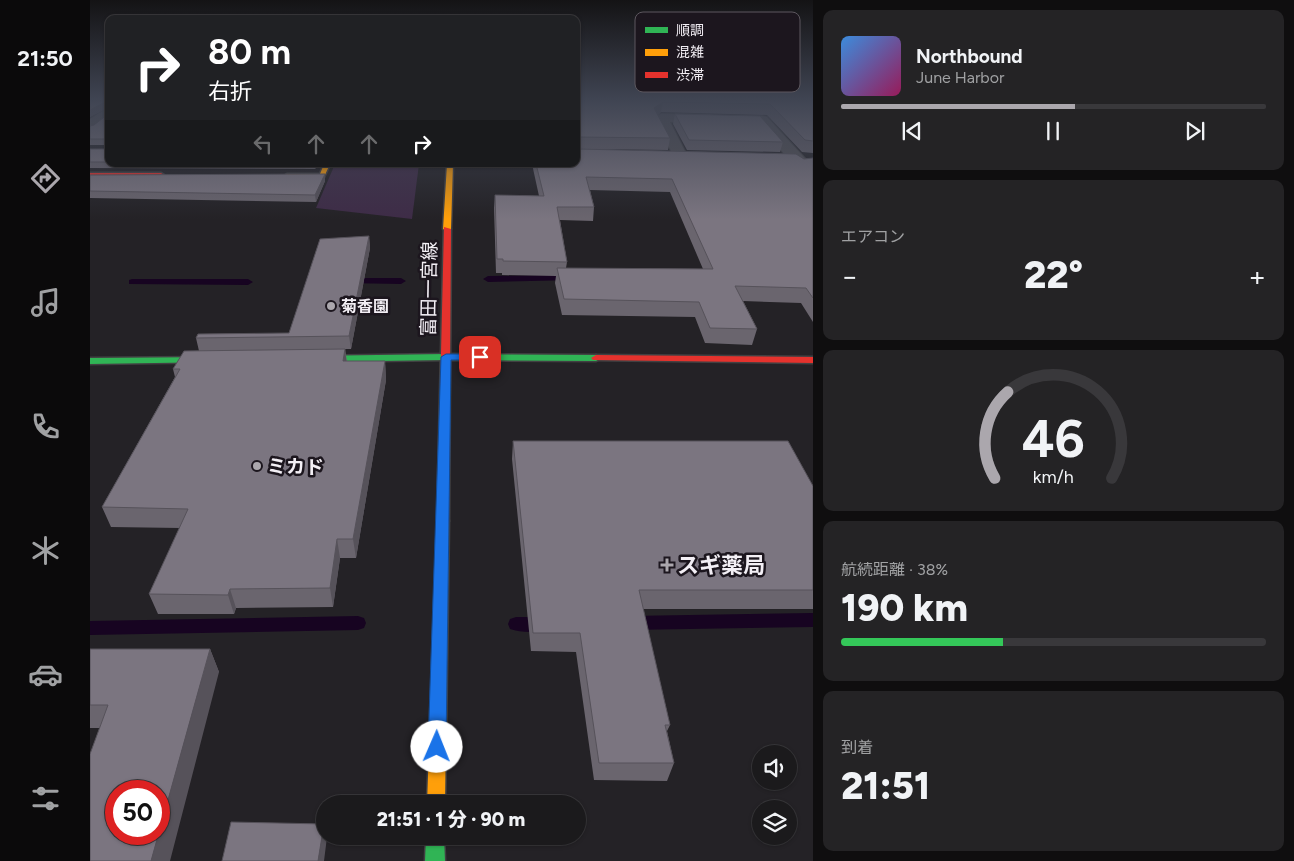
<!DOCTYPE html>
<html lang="ja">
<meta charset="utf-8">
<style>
:root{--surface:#1b1a1c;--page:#242325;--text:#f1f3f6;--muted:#a0a1a3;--line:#39383b;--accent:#aba7ad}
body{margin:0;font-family:Figtree,"Noto Sans JP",sans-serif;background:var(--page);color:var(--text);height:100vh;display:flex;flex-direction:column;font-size:19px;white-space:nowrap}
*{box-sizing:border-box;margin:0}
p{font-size:16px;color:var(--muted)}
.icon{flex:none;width:28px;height:28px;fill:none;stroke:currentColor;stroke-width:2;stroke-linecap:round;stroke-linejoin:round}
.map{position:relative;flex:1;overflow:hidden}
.panel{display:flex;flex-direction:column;gap:10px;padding:10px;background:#0f0e0f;width:481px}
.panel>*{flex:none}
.banner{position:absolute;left:15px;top:15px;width:475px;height:152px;border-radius:10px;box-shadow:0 1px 4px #0004,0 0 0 1px var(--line);background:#202124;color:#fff;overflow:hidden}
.fabs{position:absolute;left:662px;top:745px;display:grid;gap:10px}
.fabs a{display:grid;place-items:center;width:45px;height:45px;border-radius:50%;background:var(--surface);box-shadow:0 1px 4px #0004,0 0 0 1px var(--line);font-size:25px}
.speed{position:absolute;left:15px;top:780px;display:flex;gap:10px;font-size:25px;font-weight:700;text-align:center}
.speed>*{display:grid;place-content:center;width:65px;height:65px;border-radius:50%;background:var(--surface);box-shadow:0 1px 4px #0004,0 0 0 1px var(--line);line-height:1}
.speed .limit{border:8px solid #d22;background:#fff;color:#111}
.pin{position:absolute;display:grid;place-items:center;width:42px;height:42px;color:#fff;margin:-21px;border-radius:10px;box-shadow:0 2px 8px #0006}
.me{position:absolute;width:55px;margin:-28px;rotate:1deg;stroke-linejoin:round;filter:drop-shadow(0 0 4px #0008)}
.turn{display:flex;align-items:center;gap:18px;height:105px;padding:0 20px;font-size:22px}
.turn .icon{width:65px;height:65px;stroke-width:2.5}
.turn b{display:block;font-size:35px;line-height:42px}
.lanes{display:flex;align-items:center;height:48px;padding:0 20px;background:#0003;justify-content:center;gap:25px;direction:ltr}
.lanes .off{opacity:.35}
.big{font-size:38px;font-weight:800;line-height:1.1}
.panel .widget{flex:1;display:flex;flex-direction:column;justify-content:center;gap:8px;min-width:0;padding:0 18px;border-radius:10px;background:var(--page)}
.panel .dial{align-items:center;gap:0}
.dial svg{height:130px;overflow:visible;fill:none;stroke:var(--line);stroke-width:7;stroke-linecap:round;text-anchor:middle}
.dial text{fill:var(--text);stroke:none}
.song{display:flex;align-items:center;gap:15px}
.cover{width:60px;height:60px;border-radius:8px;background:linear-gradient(135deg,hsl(210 70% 55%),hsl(330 70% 35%))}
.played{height:5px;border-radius:2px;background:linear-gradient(90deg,var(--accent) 55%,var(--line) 55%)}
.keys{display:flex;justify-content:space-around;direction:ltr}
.heat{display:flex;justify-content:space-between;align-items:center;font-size:28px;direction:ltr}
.charge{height:8px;border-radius:4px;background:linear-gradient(90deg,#34c759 38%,var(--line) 0)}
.trip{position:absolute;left:226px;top:795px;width:270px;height:50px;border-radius:25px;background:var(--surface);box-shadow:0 1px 4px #0004,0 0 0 1px var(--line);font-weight:800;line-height:50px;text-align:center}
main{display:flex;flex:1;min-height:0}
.menu{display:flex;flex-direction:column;width:90px;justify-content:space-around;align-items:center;background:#0b0a0b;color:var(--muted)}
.menu .icon{width:35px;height:35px}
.menu .selected{color:var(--accent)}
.menu b{font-size:22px;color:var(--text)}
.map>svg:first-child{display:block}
.green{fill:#3e2c47}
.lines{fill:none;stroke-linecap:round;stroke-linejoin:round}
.stream{fill:#170421;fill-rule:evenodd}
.street-casing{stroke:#414042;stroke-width:2}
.fast-casing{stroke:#414042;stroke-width:3}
.slow-casing{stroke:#414042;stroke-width:3}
.jam-casing{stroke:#414042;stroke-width:3}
.street{fill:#565458;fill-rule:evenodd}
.fast{fill:#30b455;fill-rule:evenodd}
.slow{fill:#ff9f0a;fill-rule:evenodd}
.jam{fill:#e5322d;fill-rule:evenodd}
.wall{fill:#6a656e;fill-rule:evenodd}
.shaded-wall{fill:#56525a}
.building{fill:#7b7580;stroke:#56525a;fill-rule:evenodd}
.route{fill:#1a73e8;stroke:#114b97}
.poi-dot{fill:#aba7ad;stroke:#1c161e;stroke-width:2}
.labels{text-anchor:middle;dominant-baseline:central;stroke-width:5;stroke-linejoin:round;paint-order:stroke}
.far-poi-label{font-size:16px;font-weight:bold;fill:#f3eff5;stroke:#1c161e;text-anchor:start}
.street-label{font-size:19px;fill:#f3eff5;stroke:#1c161e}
.poi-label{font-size:19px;font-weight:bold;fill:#f3eff5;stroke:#1c161e;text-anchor:start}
.near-poi-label{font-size:22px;font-weight:bold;fill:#f3eff5;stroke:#1c161e;text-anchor:start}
.key{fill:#1c161e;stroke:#5c575e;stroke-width:1}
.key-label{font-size:14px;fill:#f3eff5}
</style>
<main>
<nav class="menu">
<b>21:50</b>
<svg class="icon selected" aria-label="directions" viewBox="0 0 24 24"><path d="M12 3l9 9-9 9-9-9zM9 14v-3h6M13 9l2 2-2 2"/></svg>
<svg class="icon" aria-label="music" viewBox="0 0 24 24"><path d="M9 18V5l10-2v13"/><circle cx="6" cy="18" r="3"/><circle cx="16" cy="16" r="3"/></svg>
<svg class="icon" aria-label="phone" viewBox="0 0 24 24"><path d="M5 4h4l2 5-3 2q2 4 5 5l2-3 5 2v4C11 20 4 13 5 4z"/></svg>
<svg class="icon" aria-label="climate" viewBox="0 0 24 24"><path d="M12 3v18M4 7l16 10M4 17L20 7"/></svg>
<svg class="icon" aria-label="car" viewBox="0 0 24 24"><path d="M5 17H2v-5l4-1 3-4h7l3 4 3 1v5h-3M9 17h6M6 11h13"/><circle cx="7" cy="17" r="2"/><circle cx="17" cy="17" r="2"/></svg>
<svg class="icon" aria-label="filters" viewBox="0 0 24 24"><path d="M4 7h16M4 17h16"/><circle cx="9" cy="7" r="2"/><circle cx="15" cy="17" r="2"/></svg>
</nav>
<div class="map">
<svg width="723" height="861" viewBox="0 0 723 861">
<rect width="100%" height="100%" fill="#242226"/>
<path class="green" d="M245 164H329L322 219 226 208Z"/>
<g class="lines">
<path class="stream" d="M483 275 486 276V280L398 282 393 279 398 276Z
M256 278H311L316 281 311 284 253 283 251 281Z
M42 279H158L163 282 158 285 39 284V280Z
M723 613V627L539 630 533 628 531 623 533 618 539 616Z
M268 616 274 618 276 623 274 628 268 630 0 635V621Z
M426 617H454L460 619 462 624 460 629C449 633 431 633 420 629L418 624 420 619Z"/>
<g class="street-casing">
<path id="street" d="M19 107V118L5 129 0 130V119Z
M571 114 621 115 628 119 621 123 580 122 598 157 596 160H586L584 157 564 118Z
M672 116 677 117 723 167V182L717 180 668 124 659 123 657 120 659 117Z"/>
</g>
<g class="fast-casing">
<path id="fast" d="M356 354 506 355 511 358 506 361 356 360 219 362 214 359 219 356Z
M126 357 131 360 130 362 0 364V358Z
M336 836H354L355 861H335Z"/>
</g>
<g class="slow-casing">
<path id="slow" d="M234 164H240L234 177 197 178 194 176 197 174H230Z
M357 164H363L361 229 357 231 353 229Z
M353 516 358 518 359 521 355 804H337L347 521 348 518Z"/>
</g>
<g class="jam-casing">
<path id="jam" d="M0 173H71L74 175 71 177H0Z
M354 227 361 229 359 521 358 524H348L347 521Z
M506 355 723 357V363L503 360 501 358Z"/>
</g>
<use href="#street" class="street"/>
<use href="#fast" class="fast"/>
<use href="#slow" class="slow"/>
<use href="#jam" class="jam"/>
</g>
<path class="wall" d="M0 98H19V164H229L225 169 0 168V149H18V145H0V126L4 125 18 114 19 107 0 117Z
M486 98H723V153L712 152 677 115 571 112 568 115 580 138 578 150 505 149 714 159 723 158V322L711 303 653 301 667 329 662 345 615 343 605 317 472 315 465 283 466 276 412 275V273H406L404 208 405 195 449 196 442 164H486ZM500 190 580 192 613 269 476 268 477 262 470 220 503 221 504 207Z
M585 114 693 142 690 152 597 150 583 124Z
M0 175 235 181 226 202 0 198Z
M279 236 280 248 261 349H255L257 361H295L296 380 266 558H250L243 607 146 608 144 614H68L59 594 90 528 21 527 12 507 85 377 83 369 109 351 106 338 199 333Z
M423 441 723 486V609H553L580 725 577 731 584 763 577 781 504 780 486 652 441 651 422 459Z
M0 649H120L129 672 10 728H0Z"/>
<path class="shaded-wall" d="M19 100V107L0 117V110Z
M573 102 571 112 562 119 564 108Z
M224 164H229L225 169Z
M235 174V181L226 202 225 195Z
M279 236 280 248 261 349 259 336Z
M255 349 257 367 253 361Z
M295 361 296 380 266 558 263 539Z
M247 539 250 558 243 607 240 588Z
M140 589 146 608 144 614 138 595Z
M120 649 129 672 80 861H61Z
M234 824 235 829V836H237V837L234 861H228Z"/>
<path class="building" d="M0 98H19V100L0 110Z
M486 98H723V141L715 140 680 104 573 102 564 108 580 138 487 137 486 138Z
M19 102V162H0V149H18V139H0V126L4 125 18 114Z
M585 114 670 116 693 142 599 140Z
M486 144 487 149 706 154 714 159 723 158V298L716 288 645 286 667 329 620 328 609 302 474 299 467 268 623 269 582 179 496 177 504 207H467L477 262 413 261V259H407L405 195 454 196 446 164H486Z
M235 174 225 195 0 191V175Z
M279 236 259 336 106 338 108 334 199 333 230 239Z
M255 349 253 361H295L263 539H247L240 588 140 589 138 595 59 594 98 509 12 507 90 369H83L94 351Z
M423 441H698L723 486V590H549L580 725H575L584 763H509L490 633H443Z
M0 649H120L61 861H0V754L18 705H0ZM26 791H69V834H26Z
M141 822 234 824 228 861H132Z"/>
<linearGradient id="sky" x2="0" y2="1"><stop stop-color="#141315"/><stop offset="0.45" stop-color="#3f4452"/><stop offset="1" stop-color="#3f4452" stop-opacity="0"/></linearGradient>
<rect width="723" height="219" fill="url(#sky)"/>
<path class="route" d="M356 354H390L395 357 390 360H361L356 747 353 753 347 755 341 753 338 747 351 357Z"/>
<g class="poi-dot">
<circle cx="241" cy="306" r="5"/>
<circle cx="167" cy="466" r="5"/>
<path d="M574.5 557.5h5v5h5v5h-5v5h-5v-5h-5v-5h5z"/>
</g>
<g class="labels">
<g class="far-poi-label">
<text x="251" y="306">菊香園</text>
</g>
<g class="street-label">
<text transform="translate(339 289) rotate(-89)">富田一宮線</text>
</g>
<g class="poi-label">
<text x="177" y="466">ミカド</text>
</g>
<g class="near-poi-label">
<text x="587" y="565">スギ薬局</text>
</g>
</g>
<rect x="545" y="12" width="165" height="80" rx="8" class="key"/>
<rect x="555" y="27" width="23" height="6" fill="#30b455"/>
<rect x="555" y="49" width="23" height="7" fill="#ff9f0a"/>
<rect x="555" y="72" width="23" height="6" fill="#e5322d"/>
<g class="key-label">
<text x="586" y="35">順調</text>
<text x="586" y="57">混雑</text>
<text x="586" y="80">渋滞</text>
</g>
</svg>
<div class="fabs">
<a><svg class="icon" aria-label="sound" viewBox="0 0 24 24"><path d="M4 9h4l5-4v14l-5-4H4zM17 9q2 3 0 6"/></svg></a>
<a><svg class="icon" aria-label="layers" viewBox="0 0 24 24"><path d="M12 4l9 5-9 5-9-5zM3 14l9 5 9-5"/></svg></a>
</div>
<div class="speed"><div class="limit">50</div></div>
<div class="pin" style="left:390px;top:357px;background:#d93025"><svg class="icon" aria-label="arrive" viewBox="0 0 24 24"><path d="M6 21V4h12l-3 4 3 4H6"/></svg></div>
<svg class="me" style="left:347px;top:747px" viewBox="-20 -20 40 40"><circle r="19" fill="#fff"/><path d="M0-13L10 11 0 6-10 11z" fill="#1a73e8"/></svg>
<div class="trip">21:51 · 1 分 · 90 m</div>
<div class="banner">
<div class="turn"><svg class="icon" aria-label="right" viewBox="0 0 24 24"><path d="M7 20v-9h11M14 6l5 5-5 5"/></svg><div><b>80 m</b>右折</div></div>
<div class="lanes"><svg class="icon off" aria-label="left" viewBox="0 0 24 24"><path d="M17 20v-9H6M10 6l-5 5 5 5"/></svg><svg class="icon off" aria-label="ahead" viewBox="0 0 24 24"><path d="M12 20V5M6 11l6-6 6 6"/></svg><svg class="icon off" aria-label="ahead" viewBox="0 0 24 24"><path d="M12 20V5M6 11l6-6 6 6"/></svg><svg class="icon" aria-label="right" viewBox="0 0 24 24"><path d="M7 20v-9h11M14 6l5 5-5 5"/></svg></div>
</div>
</div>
<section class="panel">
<div class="widget">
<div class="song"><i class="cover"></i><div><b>Northbound</b><p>June Harbor</p></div></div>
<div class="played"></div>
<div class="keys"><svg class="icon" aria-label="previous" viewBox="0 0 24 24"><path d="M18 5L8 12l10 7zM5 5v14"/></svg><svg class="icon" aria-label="pause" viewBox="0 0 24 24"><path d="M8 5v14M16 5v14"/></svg><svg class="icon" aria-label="next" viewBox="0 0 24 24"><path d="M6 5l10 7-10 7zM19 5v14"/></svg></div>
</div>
<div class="widget"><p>エアコン</p>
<div class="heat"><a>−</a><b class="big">22°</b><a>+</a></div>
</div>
<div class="widget dial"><svg viewBox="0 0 100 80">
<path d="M14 69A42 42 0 1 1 86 69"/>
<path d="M14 69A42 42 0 0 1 22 16" stroke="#aba7ad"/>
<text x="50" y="56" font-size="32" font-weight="700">46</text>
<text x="50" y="72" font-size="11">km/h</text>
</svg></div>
<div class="widget"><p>航続距離 · 38%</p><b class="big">190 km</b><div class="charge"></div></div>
<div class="widget"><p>到着</p><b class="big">21:51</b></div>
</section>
</main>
